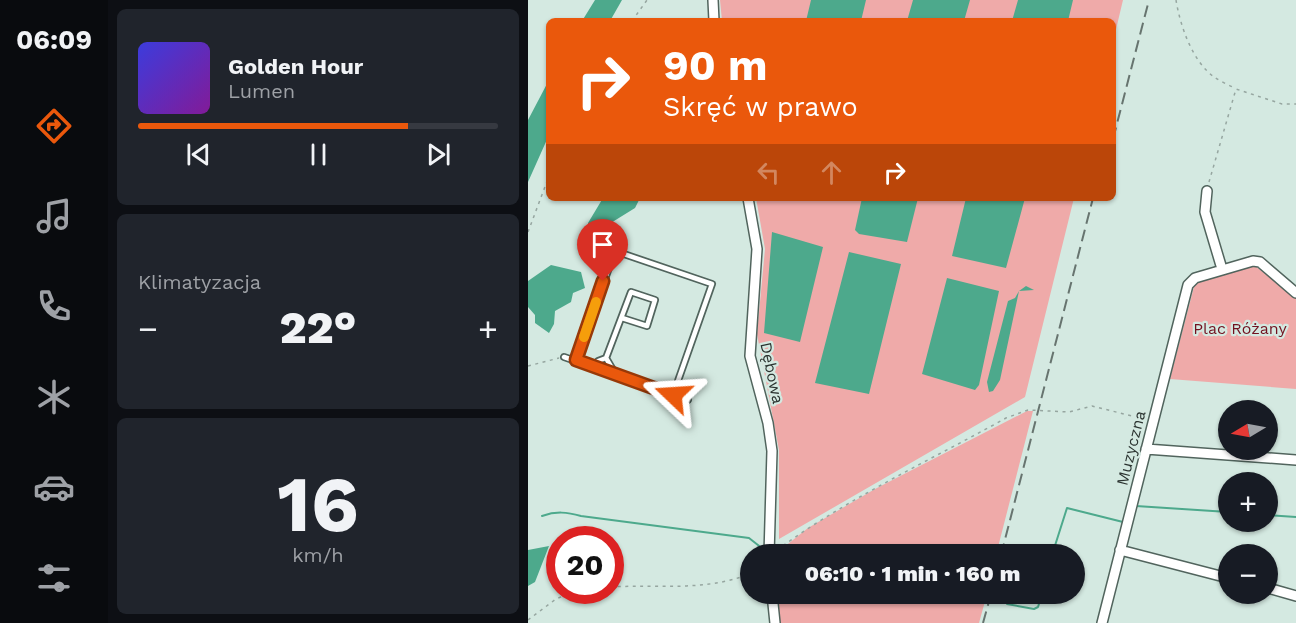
<!DOCTYPE html>
<html lang="pl">
<meta charset="utf-8">
<style>
:root{--surface:#171b24;--page:#20242c;--text:#f1f3f6;--muted:#9ea1a6;--line:#363941;--accent:#ea580c}
body{margin:0;font-family:"Work Sans",sans-serif;background:var(--page);color:var(--text);height:100vh;display:flex;flex-direction:column;font-size:22px;white-space:nowrap}
*{box-sizing:border-box;margin:0}
p{font-size:20px;color:var(--muted)}
.icon{flex:none;width:33px;height:33px;fill:none;stroke:currentColor;stroke-width:2;stroke-linecap:round;stroke-linejoin:round}
.map{position:relative;flex:1;overflow:hidden}
.sheet{display:flex;flex-direction:column;gap:9px;padding:9px;background:#0d0f14;width:420px}
.sheet>*{flex:none}
.banner{position:absolute;left:18px;top:18px;width:570px;height:183px;border-radius:9px;box-shadow:0 2px 4px #0004;background:#ea580c;color:#fff;overflow:hidden}
.needle{width:39px;rotate:260deg}
.buttons{position:absolute;left:690px;top:400px;display:grid;gap:12px}
.buttons a{display:grid;place-items:center;width:60px;height:60px;border-radius:50%;background:var(--surface);box-shadow:0 2px 4px #0004;font-size:30px}
.speed{position:absolute;left:18px;top:526px;display:flex;gap:12px;font-size:30px;font-weight:700;text-align:center}
.speed>*{display:grid;place-content:center;width:78px;height:78px;border-radius:50%;background:var(--surface);box-shadow:0 2px 4px #0004;line-height:1}
.speed .limit{border:9px solid #d22;background:#fff;color:#111}
.pin{position:absolute;display:grid;place-items:center;width:51px;height:51px;color:#fff;margin:-62px -26px;border-radius:50% 50% 50% 0;rotate:-45deg;box-shadow:0 0 6px #0007}
.pin .icon{rotate:45deg}
.me{position:absolute;width:66px;margin:-33px;rotate:290deg;stroke-linejoin:round;filter:drop-shadow(0 0 4px #0008)}
.turn{display:flex;align-items:center;gap:21px;height:126px;padding:0 18px;font-size:27px}
.turn .icon{width:78px;height:78px;stroke-width:2.5}
.turn b{display:block;font-size:42px;line-height:51px}
.lanes{display:flex;align-items:center;height:57px;padding:0 18px;background:#0003;justify-content:center;gap:30px;direction:ltr}
.lanes .off{opacity:.35}
.big{font-size:45px;font-weight:800;line-height:1.1}
.sheet .widget{flex:1;display:flex;flex-direction:column;justify-content:center;gap:9px;min-width:0;padding:0 21px;border-radius:9px;background:var(--page)}
.sheet .dial{align-items:center;gap:0}
.dial b{font-size:78px;line-height:1}
.song{display:flex;align-items:center;gap:18px}
.cover{width:72px;height:72px;border-radius:9px;background:linear-gradient(135deg,hsl(240 70% 55%),hsl(290 70% 35%))}
.played{height:6px;border-radius:3px;background:linear-gradient(90deg,var(--accent) 75%,var(--line) 75%)}
.keys{display:flex;justify-content:space-around;direction:ltr}
.heat{display:flex;justify-content:space-between;align-items:center;font-size:33px;direction:ltr}
.trip{position:absolute;left:212px;top:544px;width:345px;height:60px;border-radius:30px;background:var(--surface);box-shadow:0 2px 4px #0004;font-weight:800;line-height:60px;text-align:center}
main{display:flex;flex:1;min-height:0}
.dock{display:flex;flex-direction:column;width:108px;justify-content:space-around;align-items:center;background:#090b0e;color:var(--muted)}
.dock .icon{width:42px;height:42px}
.dock .on{color:var(--accent)}
.dock b{font-size:27px;color:var(--text)}
.map>svg:first-child{display:block}
.green{fill:#efaaa9}
.water{fill:#4da98c}
.lines{fill:none;stroke-linecap:round;stroke-linejoin:round}
.stream{stroke:#4da98c;stroke-width:2}
.lane-casing{stroke:#51645d;stroke-width:8}
.street-casing{stroke:#51645d;stroke-width:12}
.path{stroke:#96a6a0;stroke-width:1.5;stroke-dasharray:3 4.5;stroke-linecap:butt}
.lane{stroke:#fff;stroke-width:4.5}
.street{stroke:#fff;stroke-width:9}
.rail{stroke:#67746f;stroke-width:2;stroke-dasharray:12 6;stroke-linecap:butt}
.route-casing{stroke:#983908;stroke-width:15}
.route{stroke:#ea580c;stroke-width:10}
.slow{stroke:#f59e0b;stroke-width:10}
.labels{text-anchor:middle;dominant-baseline:central;stroke-width:4.5;stroke-linejoin:round;paint-order:stroke}
.park-label{font-size:16px;fill:#71111f;stroke:#d4e9e1}
.street-label{font-size:16px;fill:#2b3330;stroke:#d4e9e1}
</style>
<main>
<nav class="dock">
<b>06:09</b>
<svg class="icon on" aria-label="directions" viewBox="0 0 24 24"><path d="M12 3l9 9-9 9-9-9zM9 14v-3h6M13 9l2 2-2 2"/></svg>
<svg class="icon" aria-label="music" viewBox="0 0 24 24"><path d="M9 18V5l10-2v13"/><circle cx="6" cy="18" r="3"/><circle cx="16" cy="16" r="3"/></svg>
<svg class="icon" aria-label="phone" viewBox="0 0 24 24"><path d="M5 4h4l2 5-3 2q2 4 5 5l2-3 5 2v4C11 20 4 13 5 4z"/></svg>
<svg class="icon" aria-label="climate" viewBox="0 0 24 24"><path d="M12 3v18M4 7l16 10M4 17L20 7"/></svg>
<svg class="icon" aria-label="car" viewBox="0 0 24 24"><path d="M5 17H2v-5l4-1 3-4h7l3 4 3 1v5h-3M9 17h6M6 11h13"/><circle cx="7" cy="17" r="2"/><circle cx="17" cy="17" r="2"/></svg>
<svg class="icon" aria-label="filters" viewBox="0 0 24 24"><path d="M4 7h16M4 17h16"/><circle cx="9" cy="7" r="2"/><circle cx="15" cy="17" r="2"/></svg>
</nav>
<section class="sheet">
<div class="widget">
<div class="song"><i class="cover"></i><div><b>Golden Hour</b><p>Lumen</p></div></div>
<div class="played"></div>
<div class="keys"><svg class="icon" aria-label="previous" viewBox="0 0 24 24"><path d="M18 5L8 12l10 7zM5 5v14"/></svg><svg class="icon" aria-label="pause" viewBox="0 0 24 24"><path d="M8 5v14M16 5v14"/></svg><svg class="icon" aria-label="next" viewBox="0 0 24 24"><path d="M6 5l10 7-10 7zM19 5v14"/></svg></div>
</div>
<div class="widget"><p>Klimatyzacja</p>
<div class="heat"><a>−</a><b class="big">22°</b><a>+</a></div>
</div>
<div class="widget dial"><b>16</b><p>km/h</p></div>
</section>
<div class="map">
<svg width="768" height="623" viewBox="0 0 768 623">
<rect width="100%" height="100%" fill="#d4e9e1"/>
<path class="green" d="M192 0H595L585 42V21H194Z
M228 198H546L497 397 251 539V450L229 334 237 249Z
M726 265 768 298V389L642 379 667 283Z
M499 411H505L468 555H246L280 528 347 489Z
M248 594H459L451 623H251Z"/>
<path class="water" d="M67 0H94L82 21H54Z
M283 0H338L333 21H278Z
M385 0H442L436 21H379Z
M490 0H545L540 21H484Z
M21 80V135L0 182V120Z
M75 198H112L107 208 65 234 60 231V223Z
M334 198H390L379 242 331 234 327 230Z
M438 198H497L478 268 424 256Z
M244 232 295 247 272 342 236 333Z
M321 252 373 264 341 394 287 383Z
M23 265 53 272 57 288 45 293 43 302 27 311 26 324 21 333 7 323V315L0 307V281Z
M419 278 471 291 451 385 447 390 394 374Z
M498 286 506 290 491 291 472 380 465 391 461 392 459 382 480 301 487 298 491 291Z
M21 546 7 582 0 586V550Z"/>
<g class="lines">
<path class="stream" d="M608 506 700 512
M740 515 768 517
M14 516C28 511 39 512 53 516L221 538 235 549
M524 555 539 508 595 522
M479 604 506 609 510 607 514 594"/>
<g class="lane-casing">
<path id="lane" d="M36 357 160 400
M48 360 87 251 184 284 145 395
M68 367 70 361 78 358
M88 375 78 358 103 292 127 300 119 326 94 318"/>
</g>
<g class="street-casing">
<path id="street" d="M185 0 186 21
M679 191 677 212 694 269
M220 198 229 249 222 356 240 423 244 451 241 555
M618 449 768 460
M592 550 700 578
M740 588 768 596
M244 594 247 623
M574 623 660 285 667 278 725 261 732 262 768 293"/>
</g>
<path class="path" d="M648 0C652 25 664 61 686 77 692 81 700 85 707 88
M104 21 119 0
M681 182 708 89 754 104H768
M0 232 21 176
M0 366 31 358
M249 550C320 498 401 461 478 418L500 410 541 412 564 406 616 419
M82 587C132 584 174 592 222 574
M0 620 28 599 47 591"/>
<use href="#lane" class="lane"/>
<use href="#street" class="street"/>
<path class="rail" d="M585 139 621 0
M473 555 565 198
M455 623 463 594"/>
</g>
<g class="lines">
<g class="route-casing">
<path id="route" d="M75 281 48 360 145 395"/>
</g>
<use href="#route" class="route"/>
<path class="slow" d="M56 337 68 302"/>
</g>
<g class="labels">
<g class="park-label">
<text x="712" y="328">Plac Różany</text>
</g>
<g class="street-label">
<text transform="translate(244 373) rotate(78)">Dębowa</text>
<text transform="translate(603 448) rotate(-76)">Muzyczna</text>
</g>
</g>
</svg>
<div class="buttons">
<a><svg class="needle" viewBox="-14 -14 28 28"><path d="M0-13l5 13h-10z" fill="#e53935"/><path d="M0 13l5-13h-10z" fill="#9ea1a6"/></svg></a>
<a>+</a>
<a>−</a>
</div>
<div class="speed"><div class="limit">20</div></div>
<div class="pin" style="left:75px;top:281px;background:#d93025"><svg class="icon" aria-label="arrive" viewBox="0 0 24 24"><path d="M6 21V4h12l-3 4 3 4H6"/></svg></div>
<svg class="me" style="left:145px;top:395px" viewBox="-20 -20 40 40"><path d="M0-17L14 15 0 8-14 15z" fill="#ea580c" stroke="#fff" stroke-width="4"/></svg>
<div class="trip">06:10 · 1 min · 160 m</div>
<div class="banner">
<div class="turn"><svg class="icon" aria-label="right" viewBox="0 0 24 24"><path d="M7 20v-9h11M14 6l5 5-5 5"/></svg><div><b>90 m</b>Skręć w prawo</div></div>
<div class="lanes"><svg class="icon off" aria-label="left" viewBox="0 0 24 24"><path d="M17 20v-9H6M10 6l-5 5 5 5"/></svg><svg class="icon off" aria-label="ahead" viewBox="0 0 24 24"><path d="M12 20V5M6 11l6-6 6 6"/></svg><svg class="icon" aria-label="right" viewBox="0 0 24 24"><path d="M7 20v-9h11M14 6l5 5-5 5"/></svg></div>
</div>
</div>
</main>
